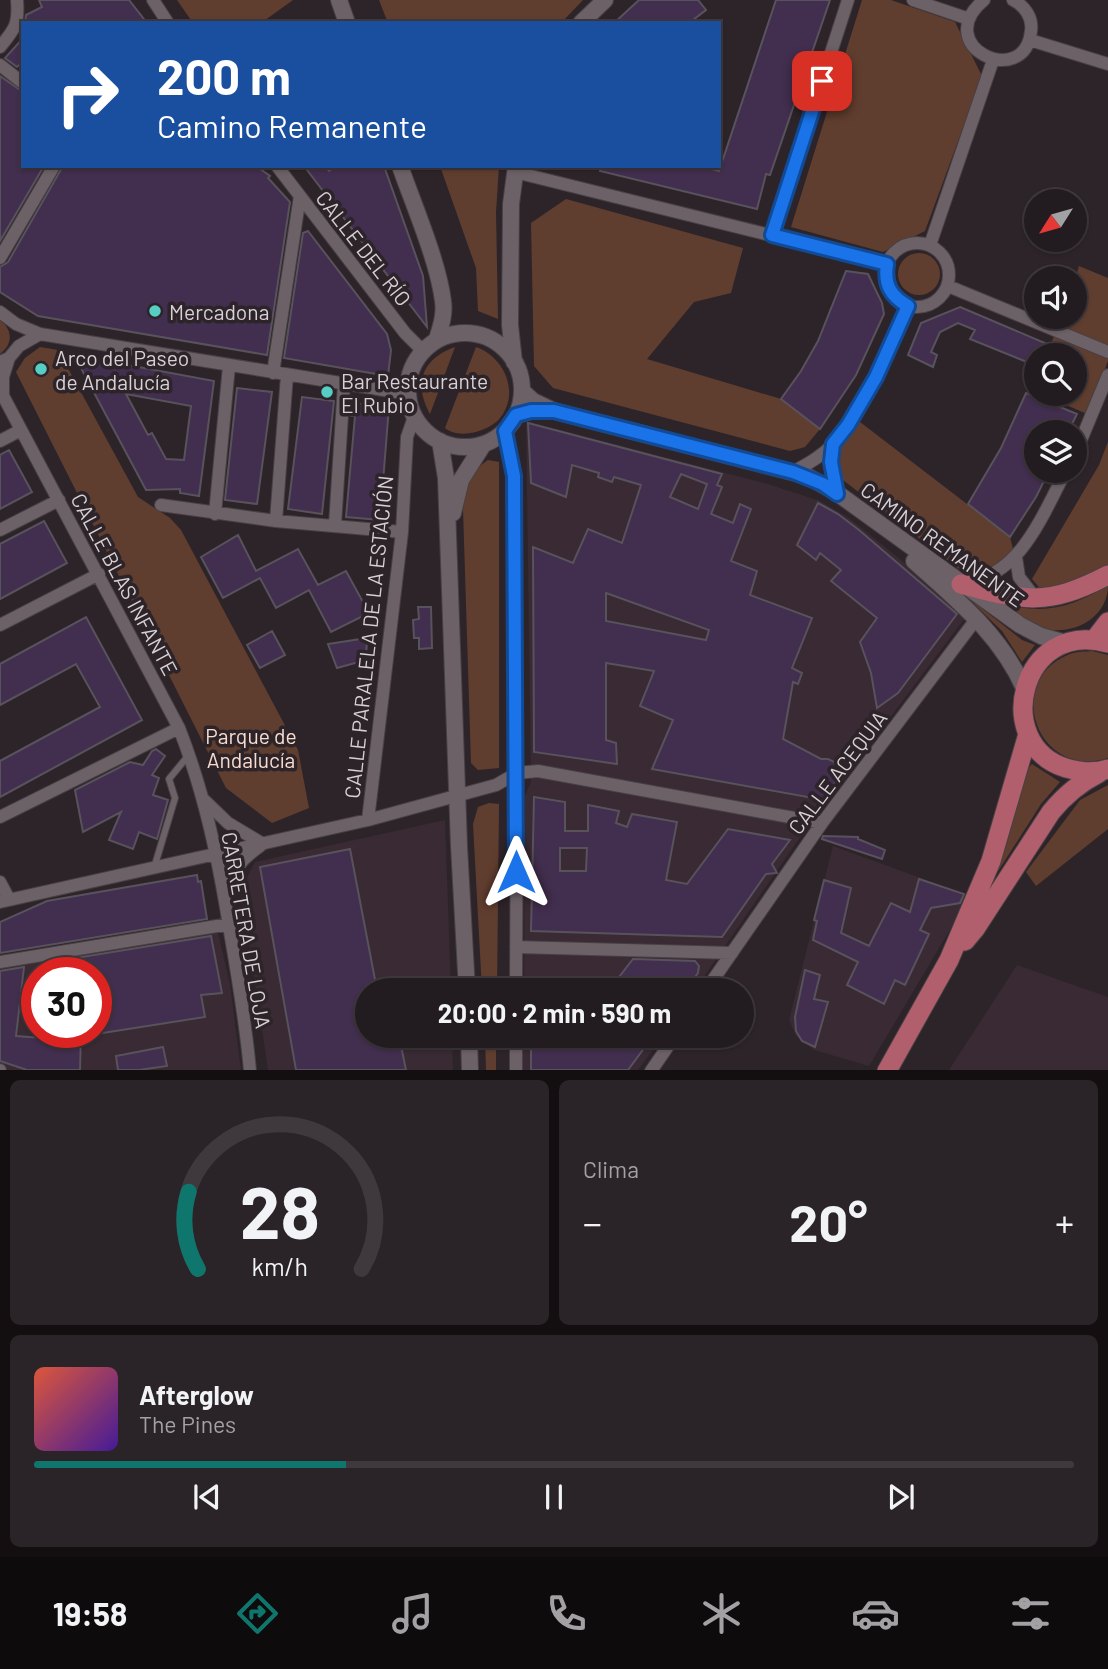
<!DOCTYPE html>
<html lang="es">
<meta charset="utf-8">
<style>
:root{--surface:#221b1f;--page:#2a2428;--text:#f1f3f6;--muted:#a2a1a4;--line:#3f393d;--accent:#0f766e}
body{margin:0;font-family:Barlow,sans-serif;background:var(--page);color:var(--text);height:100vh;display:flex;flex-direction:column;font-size:26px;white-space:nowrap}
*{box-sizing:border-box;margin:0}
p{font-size:23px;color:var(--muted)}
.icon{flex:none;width:38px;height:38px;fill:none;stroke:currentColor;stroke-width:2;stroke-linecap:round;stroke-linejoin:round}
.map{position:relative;height:1070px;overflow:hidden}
.side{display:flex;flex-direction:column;gap:10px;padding:10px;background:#130f11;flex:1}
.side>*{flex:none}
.guide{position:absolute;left:21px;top:21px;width:700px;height:147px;border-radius:0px;box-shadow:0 2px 5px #0004,0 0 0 2px var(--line);background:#1a4fa0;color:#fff;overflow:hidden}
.needle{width:46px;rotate:233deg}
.controls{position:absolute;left:1024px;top:189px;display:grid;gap:14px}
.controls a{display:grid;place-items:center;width:63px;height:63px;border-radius:50%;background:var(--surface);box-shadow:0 2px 5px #0004,0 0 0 2px var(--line);font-size:35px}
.speed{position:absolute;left:21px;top:957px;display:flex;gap:14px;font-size:35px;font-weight:700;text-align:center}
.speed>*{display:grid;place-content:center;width:91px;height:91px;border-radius:50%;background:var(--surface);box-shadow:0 2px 5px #0004,0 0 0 2px var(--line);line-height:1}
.speed .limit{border:10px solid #d22;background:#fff;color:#111}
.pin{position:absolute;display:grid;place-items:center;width:60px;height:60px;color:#fff;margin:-30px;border-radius:14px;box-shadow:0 4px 10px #0006}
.me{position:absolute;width:77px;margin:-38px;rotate:0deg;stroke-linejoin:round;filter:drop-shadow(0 0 5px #0008)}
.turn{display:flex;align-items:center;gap:24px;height:147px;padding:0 21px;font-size:32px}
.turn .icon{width:91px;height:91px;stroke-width:2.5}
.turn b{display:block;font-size:49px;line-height:60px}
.big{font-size:52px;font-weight:700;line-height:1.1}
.side .widget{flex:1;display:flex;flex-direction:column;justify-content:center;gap:10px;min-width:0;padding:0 24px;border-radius:10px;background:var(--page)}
.side .dial{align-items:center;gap:0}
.dial svg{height:182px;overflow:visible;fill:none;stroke:var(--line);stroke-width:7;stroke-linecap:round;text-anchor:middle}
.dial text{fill:var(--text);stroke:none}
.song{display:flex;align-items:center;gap:21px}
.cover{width:84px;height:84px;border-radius:10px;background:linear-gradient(135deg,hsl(10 70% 55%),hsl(260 70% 35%))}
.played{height:7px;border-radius:4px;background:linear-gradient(90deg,var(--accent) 30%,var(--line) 30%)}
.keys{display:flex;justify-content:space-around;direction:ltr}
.heat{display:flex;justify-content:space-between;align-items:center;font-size:38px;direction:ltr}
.side .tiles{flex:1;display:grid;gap:10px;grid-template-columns:1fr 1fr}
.widget:last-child{grid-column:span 2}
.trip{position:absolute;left:355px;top:978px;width:399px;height:70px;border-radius:35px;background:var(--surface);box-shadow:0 2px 5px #0004,0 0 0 2px var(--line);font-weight:700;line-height:70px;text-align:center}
.menu{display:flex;height:112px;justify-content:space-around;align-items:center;background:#0e0b0c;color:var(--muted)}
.menu .icon{width:49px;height:49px}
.menu .active{color:var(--accent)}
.menu b{font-size:32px;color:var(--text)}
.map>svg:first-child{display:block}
.built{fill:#392a33;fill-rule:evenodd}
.green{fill:#603e2f}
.building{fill:#422e4e;stroke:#58525c;stroke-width:2;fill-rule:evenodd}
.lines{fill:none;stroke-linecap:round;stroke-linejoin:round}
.service-casing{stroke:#474044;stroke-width:8}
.minor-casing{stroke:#474044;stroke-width:14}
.tertiary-casing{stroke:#474044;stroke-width:18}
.primary-casing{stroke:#474044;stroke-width:21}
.service{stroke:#6c6167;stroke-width:6}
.minor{stroke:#6c6167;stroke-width:12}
.tertiary{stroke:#6c6167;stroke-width:16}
.primary{stroke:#b25f6d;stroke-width:19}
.route-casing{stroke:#114b97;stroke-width:18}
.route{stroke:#1a73e8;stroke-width:12}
.poi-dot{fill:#56cec4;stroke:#2d2429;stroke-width:2.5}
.labels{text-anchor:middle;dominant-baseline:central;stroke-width:7;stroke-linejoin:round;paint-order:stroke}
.street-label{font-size:21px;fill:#d7d0d4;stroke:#2d2429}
.poi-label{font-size:21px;fill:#d7d0d4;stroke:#2d2429;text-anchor:start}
.park-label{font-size:21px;fill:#f8dccf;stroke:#2d2429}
</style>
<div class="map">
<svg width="1108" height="1071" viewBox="0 0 1108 1071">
<rect width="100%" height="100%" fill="#2d2429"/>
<path class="built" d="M526 421 768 484 820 501 849 518 968 614 796 843 695 990H524L525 796 531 782Z
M445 820 451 990H368V1036H452L453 1070H268L241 889 255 862Z
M833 846 970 896 869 1066 814 1050 796 1036 789 1020Z
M217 928 230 984 241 1070 0 1071V965ZM37 973H96V1032H37Z
M1017 965 1108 997V1070H949Z
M523 1036H663L638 1070 523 1071Z"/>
<path class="green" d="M177 0H293L261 23H193Z
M379 0H583L561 23H388Z
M862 0H891L955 22 982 76 925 231 883 252 791 227Z
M440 166H499L496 212 498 319 478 311 476 268Z
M566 199 743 248 731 293 694 302 647 359 781 399 820 429 805 447 790 451 553 388 534 366 531 223Z
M898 274a21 21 0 1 1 42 0a21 21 0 1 1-42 0Z
M1079 266 1108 278V361L1087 414 1041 394H1074V355H1047L1061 317H1074L1075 279Z
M0 320C13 330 13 344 0 354Z
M40 347 58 350 138 497 170 518 181 530 298 750 309 808 272 823 226 788 16 372 25 358Z
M455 347 430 414C413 383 422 359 455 347Z
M476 347C503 356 521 392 500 418 490 431 459 440 445 428Z
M860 422 1010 537 1013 549C997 568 994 573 968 576L839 477 835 453Z
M1108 442V568L1043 592 1032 579 1099 465Z
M488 460 499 462V768L478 770 471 763 463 509C466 489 470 471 488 460Z
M1108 585C1108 619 1071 637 1041 628 1026 623 1015 613 1004 604 1045 615 1073 607 1108 585Z
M965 595 1022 640 1035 645 1022 662 1002 631Z
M1092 651 1108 655V758C1037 781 1002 680 1070 654 1077 651 1085 652 1092 651Z
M1032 764 1060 782 1041 804 995 876 1029 767Z
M1108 785V829L1036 886 1026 872 1080 800Z
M489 803 499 804 497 990H482L473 824 478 807Z
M485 1036H496V1070H486Z"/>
<path class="building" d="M39 0H129L147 23H25L26 15 42 7Z
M639 0H698L706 10 689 23H614Z
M776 0H830L770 175 766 174 757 209 600 171V166H701L719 171Z
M23 38V61L17 67 5 58Z
M0 76 23 92V166H44L0 241Z
M63 166H256L270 176 268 178 290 202 267 355 38 316 0 292V267L8 262Z
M304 166H325L329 171 336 166H384L423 276 427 327Z
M308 231 387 334 391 350 388 376 284 358 303 233Z
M846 271 868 274 882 303 884 314 856 375 820 429 781 399 801 371 818 341Z
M960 307 1073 355H1036L1032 364 970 339 975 330 958 323 940 332 931 352 937 355 933 367 908 355 921 323Z
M74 355 214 381 199 496 180 493V489L146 490ZM126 394 191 406 184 460 166 459 152 433 148 435Z
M237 388 272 392 257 504 225 500Z
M1026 393 1077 414 1068 432H1036V471H1049L1036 497 1010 537 968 504 1001 448Z
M302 397 334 401 322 514 288 509Z
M352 403 389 406 380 520 346 517 355 416H351Z
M528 423 722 474 717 485 722 487 711 514 733 523 740 504 751 509 731 561 757 571 750 595 812 618 792 668 802 673 798 684 793 682 783 739 821 759H828L845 767 824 800 652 769 673 720 640 706 654 671 606 663V740L616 743 617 764 534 752 533 547 573 563 588 529 622 543 641 485 614 477 612 482 598 477 599 473 572 465 566 497 531 483ZM681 474 707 484 698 509 670 497ZM606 593 709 630 706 640 606 621Z
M9 450 32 492 0 509V455Z
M818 503 838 514 859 530 957 614 898 693 877 708 871 673 860 642 877 618 831 581 841 570 820 553 816 560 797 545Z
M44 521 67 563 0 599V544Z
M238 535 256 571 298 549 318 585 346 571 369 613 331 632 309 590 276 608 260 578 223 598 201 557Z
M418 607H431L432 648 419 649V638H414L413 620 419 619Z
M86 617 142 720 0 797V761L100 707 76 664 0 705V664Z
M272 631 285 655 260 668 247 645Z
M367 638 366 660 337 668 328 644Z
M156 749 165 756 152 775 159 778 153 795 168 800 157 839 139 832 133 849 109 840 121 812 83 832 75 790 130 762 143 765 152 751Z
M534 797 565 802V831H588V805L619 811 616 823 627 827 632 814 677 822 666 880 687 884 728 829 790 840 772 864 777 873 766 874 722 937 531 931ZM560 848H587L586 871H560Z
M823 836 858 837V839L885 850 882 859 822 839Z
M350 849 377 990H368V1036H399L406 1070H296L260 867Z
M197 875 198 882 201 881 207 919 0 953V922L47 901Z
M919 879 964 894 960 903 931 908 920 930 929 934 905 985 895 980 884 1004 847 985 858 962 813 940 817 921 814 920 824 880 851 888 841 933 869 946 891 903 910 912Z
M211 936 222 993 201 995 205 1017 96 1034V973H54L51 962Z
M633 959 695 961 699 966 698 973 685 990H609Z
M24 967 16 1036 42 1038 41 1032H81L80 1070H27L0 1061V971Z
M805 970 820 975 814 999 828 1002 815 1047 802 1041 796 1031 795 1017Z
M531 1036H653L628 1070H531Z
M163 1047 167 1066 139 1070H118L116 1056Z"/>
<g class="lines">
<g class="service-casing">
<path id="service" d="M154 868 175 798 169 779 188 756"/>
</g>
<g class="minor-casing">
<path id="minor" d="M153 0 168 23
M913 0 969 19
M984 0C929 46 1025 91 1031 31 1033 18 1025 6 1013 0
M1030 40 1108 64
M0 47C15 29 19 24 17 0
M0 65 23 83
M277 166 405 333 424 352
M515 172 887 264
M772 235 848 0
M885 275a32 32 0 1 1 64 0a32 32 0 1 1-64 0Z
M930 245 993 60
M0 258 54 166
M948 286 1108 352
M0 312 16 324 40 334 408 394
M0 362 9 358 19 346 40 334
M273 373 300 196
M0 390 179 728C205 794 219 863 230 932 238 978 246 1024 250 1071
M3 394V377L9 358
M505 431 514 476 517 773 516 990
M0 441 21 430
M833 444 831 462 837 493
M1074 457 1108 375
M793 472C807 464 821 457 833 444 866 410 890 349 908 306
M161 505 276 521 402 532
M215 514 229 366
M276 521 287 375
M335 525 344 384
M0 530 59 500
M1016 557 1019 577 1036 599
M966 583C1022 574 1042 515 1066 471
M0 625 99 574
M202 798 228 823 263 844
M0 817 179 728
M368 820 402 532 407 437 414 417
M0 882 9 899
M228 892C230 871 243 858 260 846
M0 902 368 820 496 785 517 773 538 771 822 823
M516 947 732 953
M0 962 229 924
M706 990 822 823 977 618
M516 1036V1071
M0 1070V1071
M651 1071 675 1036"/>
</g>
<g class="tertiary-casing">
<path id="tertiary" d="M339 0 347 23
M581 23 605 0
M400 166C414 206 438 261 443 301 445 314 441 326 437 339
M408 390a57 57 0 1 1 114 0a57 57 0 1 1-114 0Z
M514 362 510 325 511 204 516 166
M554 411 807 476 837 493 1020 625 1041 636 1066 643
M516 415 531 411H554L533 401 522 391
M440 441 446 478 459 846 467 990
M453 513 461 480 483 445
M914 561C957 600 1000 634 1024 688
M469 1036 470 1071"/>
</g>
<g class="primary-casing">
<path id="primary" d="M961 584C1024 601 1047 607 1108 575
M1095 639 1108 622
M1108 643C1020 618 991 745 1066 768 1080 772 1094 774 1108 769
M965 941 975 929 1051 812C1065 795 1079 783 1099 773
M887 1071 949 960 991 861 1028 734"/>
</g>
<use href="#service" class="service"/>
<use href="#minor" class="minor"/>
<use href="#tertiary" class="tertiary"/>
<use href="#primary" class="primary"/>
</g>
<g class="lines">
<g class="route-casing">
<path id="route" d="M516 872 514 476 505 431 516 415 531 411H554L793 472 823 484 837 494 831 462 833 444 848 425 876 377 908 306C890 296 884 284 887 264L772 235 822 81"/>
</g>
<use href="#route" class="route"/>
</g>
<g class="poi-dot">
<circle cx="155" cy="311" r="7"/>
<circle cx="41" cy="369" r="7"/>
<circle cx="327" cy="392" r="7"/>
</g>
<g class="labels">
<g class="street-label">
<text transform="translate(364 248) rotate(52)">CALLE DEL RÍO</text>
<text transform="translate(943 544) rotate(36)">CAMINO REMANENTE</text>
<text transform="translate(125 584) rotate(62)">CALLE BLAS INFANTE</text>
<text transform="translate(368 637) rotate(-84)">CALLE PARALELA DE LA ESTACIÓN</text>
<text transform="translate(837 772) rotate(-53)">CALLE ACEQUIA</text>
<text transform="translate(247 930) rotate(80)">CARRETERA DE LOJA</text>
</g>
<g class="poi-label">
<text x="169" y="311">Mercadona</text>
<text x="55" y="357">Arco del Paseo<tspan x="55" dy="24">de Andalucía</tspan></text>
<text x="341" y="380">Bar Restaurante<tspan x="341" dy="24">El Rubio</tspan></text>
</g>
<g class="park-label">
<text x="251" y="735">Parque de<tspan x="251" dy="24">Andalucía</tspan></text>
</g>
</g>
</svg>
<div class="controls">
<a><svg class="needle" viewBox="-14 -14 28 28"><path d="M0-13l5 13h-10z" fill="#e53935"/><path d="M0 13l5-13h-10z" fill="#a2a1a4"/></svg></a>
<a><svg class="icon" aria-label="sound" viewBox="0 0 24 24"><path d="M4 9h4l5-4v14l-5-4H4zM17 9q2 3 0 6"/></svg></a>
<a><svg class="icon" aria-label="search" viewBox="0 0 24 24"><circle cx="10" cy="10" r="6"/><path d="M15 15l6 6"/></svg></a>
<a><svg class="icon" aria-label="layers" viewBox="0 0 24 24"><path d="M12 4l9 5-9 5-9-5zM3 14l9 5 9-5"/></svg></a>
</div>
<div class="speed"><div class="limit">30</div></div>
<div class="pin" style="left:822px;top:81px;background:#d93025"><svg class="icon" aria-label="arrive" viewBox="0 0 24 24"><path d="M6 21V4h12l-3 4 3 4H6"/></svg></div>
<svg class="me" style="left:516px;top:872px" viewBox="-20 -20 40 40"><path d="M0-17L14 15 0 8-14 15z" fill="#1a73e8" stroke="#fff" stroke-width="4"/></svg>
<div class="trip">20:00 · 2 min · 590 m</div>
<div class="guide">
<div class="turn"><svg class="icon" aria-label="right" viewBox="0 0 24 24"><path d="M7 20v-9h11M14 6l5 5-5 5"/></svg><div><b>200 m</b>Camino Remanente</div></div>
</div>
</div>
<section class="side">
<div class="tiles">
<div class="widget dial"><svg viewBox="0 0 100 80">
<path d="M14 69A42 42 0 1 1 86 69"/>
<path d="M14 69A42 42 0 0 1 10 35" stroke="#0f766e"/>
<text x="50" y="56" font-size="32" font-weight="700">28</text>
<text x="50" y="72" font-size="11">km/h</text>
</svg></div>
<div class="widget"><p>Clima</p>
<div class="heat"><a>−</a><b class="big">20°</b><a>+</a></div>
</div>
<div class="widget">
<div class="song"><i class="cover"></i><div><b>Afterglow</b><p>The Pines</p></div></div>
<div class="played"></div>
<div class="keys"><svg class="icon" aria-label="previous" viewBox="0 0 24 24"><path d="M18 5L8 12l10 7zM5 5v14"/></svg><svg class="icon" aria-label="pause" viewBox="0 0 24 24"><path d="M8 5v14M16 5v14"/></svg><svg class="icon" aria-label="next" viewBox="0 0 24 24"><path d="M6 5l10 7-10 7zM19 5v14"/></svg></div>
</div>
</div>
</section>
<nav class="menu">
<b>19:58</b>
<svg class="icon active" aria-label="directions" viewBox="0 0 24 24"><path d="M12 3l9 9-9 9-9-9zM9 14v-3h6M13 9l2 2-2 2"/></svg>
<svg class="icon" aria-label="music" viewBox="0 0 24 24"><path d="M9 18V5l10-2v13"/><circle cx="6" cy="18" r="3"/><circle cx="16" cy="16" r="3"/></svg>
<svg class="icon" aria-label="phone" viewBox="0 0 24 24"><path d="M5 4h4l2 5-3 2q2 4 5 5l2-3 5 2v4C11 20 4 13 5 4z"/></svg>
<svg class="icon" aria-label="climate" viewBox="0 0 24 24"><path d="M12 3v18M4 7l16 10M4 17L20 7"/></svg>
<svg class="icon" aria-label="car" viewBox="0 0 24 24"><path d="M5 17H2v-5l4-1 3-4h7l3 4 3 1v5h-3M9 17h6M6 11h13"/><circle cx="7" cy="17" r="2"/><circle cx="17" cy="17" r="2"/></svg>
<svg class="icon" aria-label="filters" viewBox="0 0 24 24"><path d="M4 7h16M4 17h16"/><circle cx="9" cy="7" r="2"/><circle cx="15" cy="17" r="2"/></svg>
</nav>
